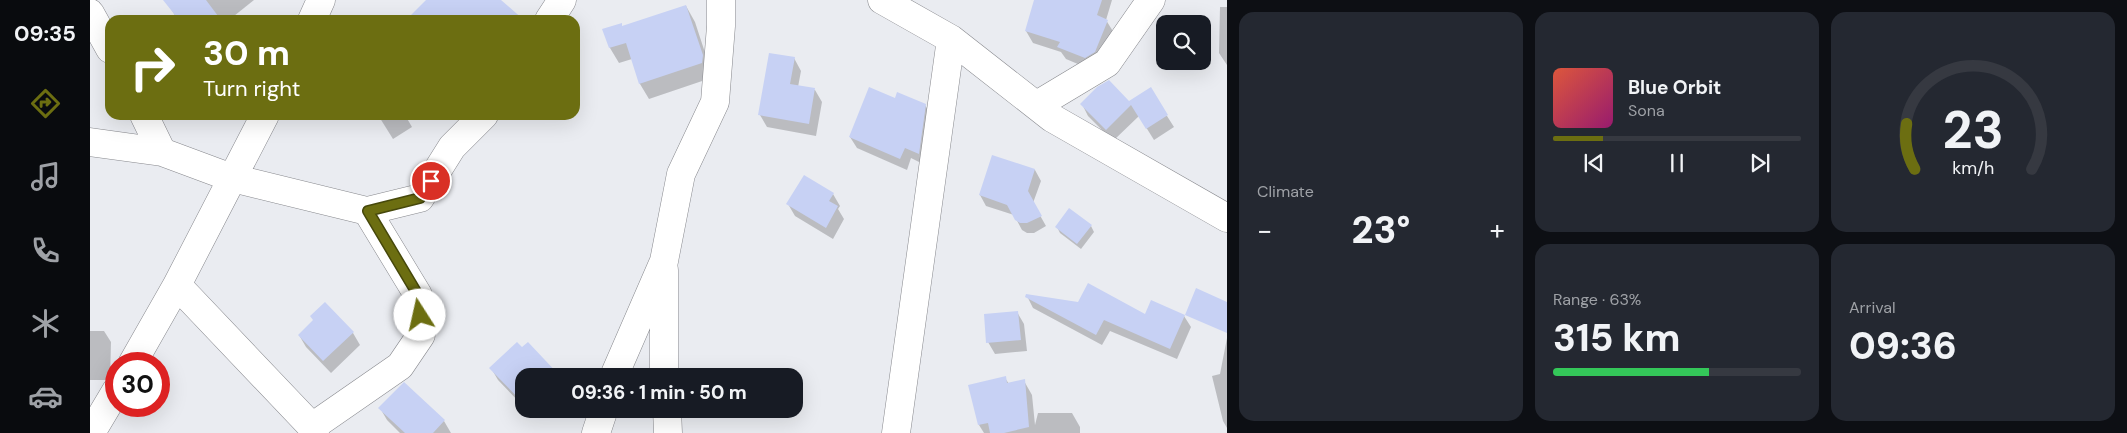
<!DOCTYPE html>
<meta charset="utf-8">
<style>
:root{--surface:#171b24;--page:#242831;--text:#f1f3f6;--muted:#9ea1a6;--line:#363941;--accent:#6c6e11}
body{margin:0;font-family:"DM Sans",sans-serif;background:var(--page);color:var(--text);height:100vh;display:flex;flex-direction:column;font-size:19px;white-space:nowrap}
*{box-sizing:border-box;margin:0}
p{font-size:16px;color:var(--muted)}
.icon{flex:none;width:28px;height:28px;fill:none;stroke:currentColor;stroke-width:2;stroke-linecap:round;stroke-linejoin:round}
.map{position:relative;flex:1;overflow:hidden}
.drawer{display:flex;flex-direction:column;gap:12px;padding:12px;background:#0d0f14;width:900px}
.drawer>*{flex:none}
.guide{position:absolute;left:15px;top:15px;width:475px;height:105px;border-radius:15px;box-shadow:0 5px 20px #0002;background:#6c6e11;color:#fff;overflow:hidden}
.tools{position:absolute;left:1066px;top:15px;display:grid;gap:10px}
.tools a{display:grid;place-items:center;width:55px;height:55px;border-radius:10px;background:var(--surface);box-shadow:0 5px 20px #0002;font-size:25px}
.speed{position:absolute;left:15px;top:352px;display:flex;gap:10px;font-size:25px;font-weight:700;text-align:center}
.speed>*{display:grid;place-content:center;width:65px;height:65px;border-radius:50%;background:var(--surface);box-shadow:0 5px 20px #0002;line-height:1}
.speed .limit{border:8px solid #d22;background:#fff;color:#111}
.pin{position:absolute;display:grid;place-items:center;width:42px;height:42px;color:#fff;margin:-21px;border:2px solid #fff;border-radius:50%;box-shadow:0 1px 5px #0007}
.me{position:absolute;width:55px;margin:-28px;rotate:350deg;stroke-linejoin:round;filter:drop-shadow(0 0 4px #0008)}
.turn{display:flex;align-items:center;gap:18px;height:105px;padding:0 15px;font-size:22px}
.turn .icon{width:65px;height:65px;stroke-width:2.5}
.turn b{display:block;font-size:35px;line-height:42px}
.big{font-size:38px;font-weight:800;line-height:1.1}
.drawer .tile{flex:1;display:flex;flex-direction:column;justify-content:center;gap:8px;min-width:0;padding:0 18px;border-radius:15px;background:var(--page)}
.drawer .dial{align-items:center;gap:0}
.dial svg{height:130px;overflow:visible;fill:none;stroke:var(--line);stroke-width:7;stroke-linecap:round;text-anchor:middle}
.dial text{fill:var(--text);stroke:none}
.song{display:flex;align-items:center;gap:15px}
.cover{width:60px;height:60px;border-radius:8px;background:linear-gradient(135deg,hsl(10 70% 55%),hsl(320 70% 35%))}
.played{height:5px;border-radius:2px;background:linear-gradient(90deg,var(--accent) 20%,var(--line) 20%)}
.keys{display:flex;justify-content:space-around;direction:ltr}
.heat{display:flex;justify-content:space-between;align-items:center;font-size:28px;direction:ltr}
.charge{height:8px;border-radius:4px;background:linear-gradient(90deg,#34c759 63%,var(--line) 0)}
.drawer .tiles{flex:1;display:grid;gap:12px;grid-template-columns:repeat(3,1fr)}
.tile:first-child{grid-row:span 2}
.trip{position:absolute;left:425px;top:368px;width:288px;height:50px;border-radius:15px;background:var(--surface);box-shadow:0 5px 20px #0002;font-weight:800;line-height:50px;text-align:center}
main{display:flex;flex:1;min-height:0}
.tabs{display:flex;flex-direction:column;width:90px;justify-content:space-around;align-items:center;background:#090b0e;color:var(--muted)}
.tabs .icon{width:35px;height:35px}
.tabs .selected{color:var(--accent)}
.tabs b{font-size:22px;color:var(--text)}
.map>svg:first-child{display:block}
.shadow{fill:#0003}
.building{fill:#c7d1f4}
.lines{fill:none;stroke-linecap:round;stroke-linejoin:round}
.street-casing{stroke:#87888d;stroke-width:29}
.street{stroke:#fff;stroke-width:28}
.route-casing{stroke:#46480b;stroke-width:12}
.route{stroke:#6c6e11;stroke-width:9}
</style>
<main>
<nav class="tabs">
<b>09:35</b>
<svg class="icon selected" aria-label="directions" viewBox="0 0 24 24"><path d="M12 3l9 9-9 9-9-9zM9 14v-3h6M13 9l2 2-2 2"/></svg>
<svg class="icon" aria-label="music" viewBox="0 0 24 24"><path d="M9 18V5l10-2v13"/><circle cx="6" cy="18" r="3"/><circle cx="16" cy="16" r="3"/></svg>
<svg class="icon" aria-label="phone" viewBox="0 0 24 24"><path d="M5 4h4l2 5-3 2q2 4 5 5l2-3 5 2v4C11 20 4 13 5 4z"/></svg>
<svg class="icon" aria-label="climate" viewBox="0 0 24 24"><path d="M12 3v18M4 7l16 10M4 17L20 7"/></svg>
<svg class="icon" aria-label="car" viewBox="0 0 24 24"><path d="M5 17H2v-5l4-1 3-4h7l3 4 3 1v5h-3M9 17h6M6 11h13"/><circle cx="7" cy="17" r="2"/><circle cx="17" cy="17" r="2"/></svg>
</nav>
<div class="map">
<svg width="1137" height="433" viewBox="0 0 1137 433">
<rect width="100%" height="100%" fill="#eaecf1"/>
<path class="shadow" d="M86 0H164L139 20H88L79 6Z
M945 0H1022L1016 20 1024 33 1002 70 976 59 971 52 943 43 936 31Z
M596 6 605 22 621 71V78L559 99 550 84 542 59 529 63 520 48 514 30 533 27Z
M1130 7H1137V65L1129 53Z
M704 58 711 71 708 87 725 90 732 102 726 136 677 127 670 115Z
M805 100 835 105 842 117 835 165 821 158 817 170 767 148 760 137Z
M1039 103 1077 116 1084 127 1064 140 1049 116 1023 141 998 116 992 104Z
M288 115H315L322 127 303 139Z
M903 157 945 170 951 181 943 203 956 226 944 233H937L932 230 924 215 896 206 890 195Z
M743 194 750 206 748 209 754 219 743 239 705 216 698 204Z
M1001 226 1004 232 991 249 970 233 967 227Z
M937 296 1056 316H1094L1101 327 1087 359 1020 331 1012 345 943 308Z
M235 304 263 333 270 345 241 373 216 347 209 335 224 321Z
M927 312 934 324 937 351 905 354 898 342Z
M0 331H14L21 342 20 380H0Z
M1137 338V428L1133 421 1122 376 1130 374Z
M401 368H461L466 376H434V407L408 380Z
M915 378 919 384 934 381 942 395 945 425 948 413H982L990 427V433H894L889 425Z
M314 384 354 421 361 433H310L297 420 290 408Z"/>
<path class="building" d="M73 0H116L131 20H89Z
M336 0H411L434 20H316Z
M944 0H1012L1007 15 1018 20 1005 52 995 58 967 47 970 42 935 31Z
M596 5 613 55 612 63 549 84 536 43 519 48 512 29 532 23V26Z
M679 53 705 57 700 84 725 88 719 124 668 115Z
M1019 80 1039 101 1061 87 1078 115 1056 129 1041 105 1016 130 990 104 1007 87Z
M779 87 805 98 807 92 836 104 829 154 815 148 810 159 759 137Z
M902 155 945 169 938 191 952 216 937 223H930L925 220 917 205 889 195Z
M714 175 744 193 739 201 748 206 736 228 696 204Z
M979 208 1002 225 987 244 965 227Z
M998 283 1055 314 1061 300 1095 315 1080 349 1014 320 1006 335 935 297 936 294 988 302Z
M1106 288 1137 302V333L1095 315Z
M235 302 264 332 233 361 208 335 223 320 220 316Z
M928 311 931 340 896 343 894 314Z
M427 342 432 347 438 342 470 376H434V404L399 368Z
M916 376 917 383 935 379 939 427 914 433H900L898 423 888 425 878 385Z
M314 382 355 420 343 433H315L288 408Z"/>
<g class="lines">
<g class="street-casing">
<path id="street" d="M792 0 861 39 962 118 1137 218
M0 13 20 49
M222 20 231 0
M459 20 472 0
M947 105 1017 63 1061 0
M54 115 72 152
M0 142 72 152 142 178 277 211 330 198 362 147 394 115
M574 270V376
M87 285 222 427 225 433
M42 364 87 285 175 115
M524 376 574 261 591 174 625 102 631 26V0
M577 409 578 433
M222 427 310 366 331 335 328 295 277 211
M1 433 26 391
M506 433 514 409
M806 433 861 39"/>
</g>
<use href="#street" class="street"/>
</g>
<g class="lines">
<g class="route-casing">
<path id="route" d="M330 315 328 295 278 211 330 198 341 181"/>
</g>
<use href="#route" class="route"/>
</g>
</svg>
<div class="tools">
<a><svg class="icon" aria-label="search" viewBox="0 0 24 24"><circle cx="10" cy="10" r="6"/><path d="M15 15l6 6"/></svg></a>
</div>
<div class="speed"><div class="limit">30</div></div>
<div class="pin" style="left:341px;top:181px;background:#d93025"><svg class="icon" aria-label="arrive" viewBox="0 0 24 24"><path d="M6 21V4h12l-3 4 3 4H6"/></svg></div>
<svg class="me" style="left:330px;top:315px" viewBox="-20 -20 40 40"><circle r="19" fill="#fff"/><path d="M0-13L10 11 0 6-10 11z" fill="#6c6e11"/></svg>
<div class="trip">09:36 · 1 min · 50 m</div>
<div class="guide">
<div class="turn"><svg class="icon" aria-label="right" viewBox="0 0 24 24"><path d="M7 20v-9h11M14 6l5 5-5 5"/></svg><div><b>30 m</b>Turn right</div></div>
</div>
</div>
<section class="drawer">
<div class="tiles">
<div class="tile"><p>Climate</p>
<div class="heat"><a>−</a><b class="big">23°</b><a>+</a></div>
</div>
<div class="tile">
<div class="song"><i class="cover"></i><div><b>Blue Orbit</b><p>Sona</p></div></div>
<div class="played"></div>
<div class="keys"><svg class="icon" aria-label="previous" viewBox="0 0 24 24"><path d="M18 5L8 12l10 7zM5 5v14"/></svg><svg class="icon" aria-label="pause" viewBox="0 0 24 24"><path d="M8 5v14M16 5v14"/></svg><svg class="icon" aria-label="next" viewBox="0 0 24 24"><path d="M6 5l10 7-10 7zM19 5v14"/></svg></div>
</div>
<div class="tile dial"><svg viewBox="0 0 100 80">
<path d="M14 69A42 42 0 1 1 86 69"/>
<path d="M14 69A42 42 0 0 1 9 41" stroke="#6c6e11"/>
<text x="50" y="56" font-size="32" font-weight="700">23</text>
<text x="50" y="72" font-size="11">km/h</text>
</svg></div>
<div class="tile"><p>Range · 63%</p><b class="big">315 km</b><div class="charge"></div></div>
<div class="tile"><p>Arrival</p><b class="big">09:36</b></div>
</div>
</section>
</main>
